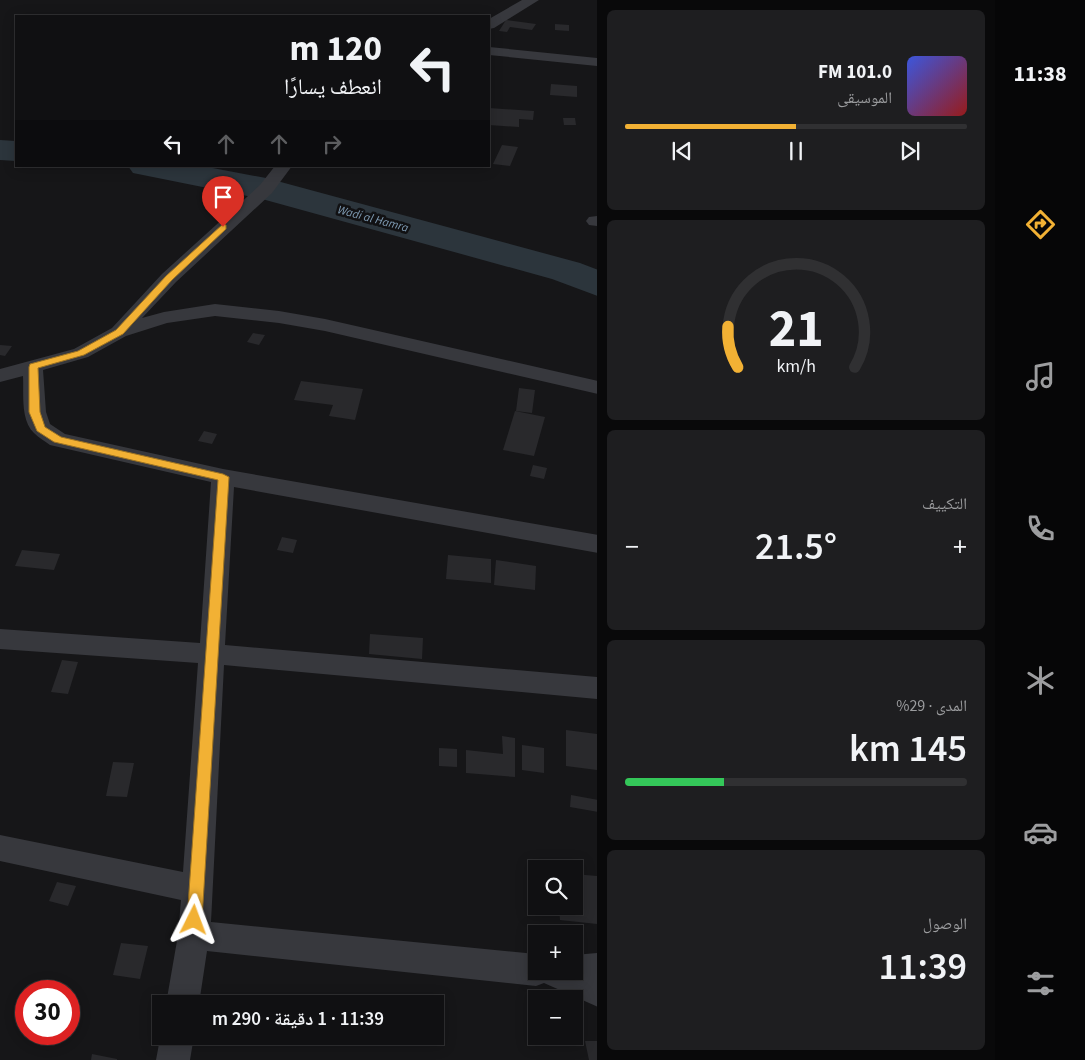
<!DOCTYPE html>
<html lang="ar">
<meta charset="utf-8">
<style>
:root{--surface:#101012;--page:#1e1e20;--text:#f1f3f6;--muted:#9c9d9f;--line:#303032;--accent:#f2b134}
body{margin:0;font-family:"Source Sans 3","Noto Naskh Arabic",sans-serif;background:var(--page);color:var(--text);direction:rtl;height:100vh;display:flex;flex-direction:column;font-size:19px;white-space:nowrap}
*{box-sizing:border-box;margin:0}
p{font-size:16px;color:var(--muted)}
.icon{flex:none;width:28px;height:28px;fill:none;stroke:currentColor;stroke-width:2;stroke-linecap:round;stroke-linejoin:round}
.map{position:relative;flex:1;overflow:hidden;direction:ltr}
.side{display:flex;flex-direction:column;gap:10px;padding:10px;background:#09090a;width:398px}
.side>*{flex:none}
.top-card{position:absolute;left:15px;top:15px;width:475px;height:152px;border-radius:0px;box-shadow:0 2px 12px #0003,0 0 0 1px var(--line);direction:rtl;background:#101012;color:var(--text);overflow:hidden}
.fabs{position:absolute;left:528px;top:860px;display:grid;gap:10px}
.fabs a{display:grid;place-items:center;width:55px;height:55px;border-radius:0px;background:var(--surface);box-shadow:0 2px 12px #0003,0 0 0 1px var(--line);font-size:25px}
.speed{position:absolute;left:15px;top:980px;display:flex;gap:10px;font-size:25px;font-weight:700;text-align:center}
.speed>*{display:grid;place-content:center;width:65px;height:65px;border-radius:50%;background:var(--surface);box-shadow:0 2px 12px #0003,0 0 0 1px var(--line);line-height:1}
.speed .limit{border:8px solid #d22;background:#fff;color:#111}
.pin{position:absolute;display:grid;place-items:center;width:42px;height:42px;color:#fff;margin:-51px -21px;border-radius:50% 50% 50% 0;rotate:-45deg;box-shadow:0 0 5px #0007}
.pin .icon{rotate:45deg}
.me{position:absolute;width:55px;margin:-28px;rotate:3deg;stroke-linejoin:round;filter:drop-shadow(0 0 4px #0008)}
.turn{display:flex;align-items:center;gap:18px;height:105px;padding:0 25px;font-size:22px}
.turn .icon{width:65px;height:65px;stroke-width:2.5}
.turn b{display:block;font-size:35px;line-height:42px}
.lanes{display:flex;align-items:center;height:48px;padding:0 25px;background:#0003;justify-content:center;gap:25px;direction:ltr}
.lanes .off{opacity:.35}
.big{font-size:38px;font-weight:600;line-height:1.1}
.side .card{flex:1;display:flex;flex-direction:column;justify-content:center;gap:8px;min-width:0;padding:0 18px;border-radius:8px;background:var(--page)}
.side .dial{align-items:center;gap:0}
.dial svg{height:130px;overflow:visible;fill:none;stroke:var(--line);stroke-width:7;stroke-linecap:round;text-anchor:middle}
.dial text{fill:var(--text);stroke:none}
.song{display:flex;align-items:center;gap:15px}
.cover{width:60px;height:60px;border-radius:8px;background:linear-gradient(135deg,hsl(230 70% 55%),hsl(0 70% 35%))}
.played{height:5px;border-radius:2px;background:linear-gradient(90deg,var(--accent) 50%,var(--line) 50%)}
.keys{display:flex;justify-content:space-around;direction:ltr}
.heat{display:flex;justify-content:space-between;align-items:center;font-size:28px;direction:ltr}
.charge{height:8px;border-radius:4px;background:linear-gradient(90deg,#34c759 29%,var(--line) 0)}
.trip{position:absolute;left:152px;top:995px;width:292px;height:50px;border-radius:0px;background:var(--surface);box-shadow:0 2px 12px #0003,0 0 0 1px var(--line);font-weight:600;line-height:50px;text-align:center;direction:rtl}
main{display:flex;flex:1;min-height:0}
.dock{display:flex;flex-direction:column;width:90px;justify-content:space-around;align-items:center;background:#060607;color:var(--muted)}
.dock .icon{width:35px;height:35px}
.dock .active{color:var(--accent)}
.dock b{font-size:22px;color:var(--text)}
.map>svg:first-child{display:block}
.lines{fill:none;stroke-linecap:round;stroke-linejoin:round}
.river{fill:#2c353c;fill-rule:evenodd}
.building{fill:#29292c}
.street{fill:#37383d;fill-rule:evenodd}
.route{fill:#f2b134;stroke:#9d7322}
.labels{text-anchor:middle;dominant-baseline:central;stroke-width:5;stroke-linejoin:round;paint-order:stroke}
.far-water-label{font-size:12px;font-style:italic;fill:#7f9bb3;stroke:#111113}
</style>
<main>
<nav class="dock">
<b>11:38</b>
<svg class="icon active" aria-label="directions" viewBox="0 0 24 24"><path d="M12 3l9 9-9 9-9-9zM9 14v-3h6M13 9l2 2-2 2"/></svg>
<svg class="icon" aria-label="music" viewBox="0 0 24 24"><path d="M9 18V5l10-2v13"/><circle cx="6" cy="18" r="3"/><circle cx="16" cy="16" r="3"/></svg>
<svg class="icon" aria-label="phone" viewBox="0 0 24 24"><path d="M5 4h4l2 5-3 2q2 4 5 5l2-3 5 2v4C11 20 4 13 5 4z"/></svg>
<svg class="icon" aria-label="climate" viewBox="0 0 24 24"><path d="M12 3v18M4 7l16 10M4 17L20 7"/></svg>
<svg class="icon" aria-label="car" viewBox="0 0 24 24"><path d="M5 17H2v-5l4-1 3-4h7l3 4 3 1v5h-3M9 17h6M6 11h13"/><circle cx="7" cy="17" r="2"/><circle cx="17" cy="17" r="2"/></svg>
<svg class="icon" aria-label="filters" viewBox="0 0 24 24"><path d="M4 7h16M4 17h16"/><circle cx="9" cy="7" r="2"/><circle cx="15" cy="17" r="2"/></svg>
</nav>
<section class="side">
<div class="card">
<div class="song"><i class="cover"></i><div><b>101.0 FM</b><p>الموسيقى</p></div></div>
<div class="played"></div>
<div class="keys"><svg class="icon" aria-label="previous" viewBox="0 0 24 24"><path d="M18 5L8 12l10 7zM5 5v14"/></svg><svg class="icon" aria-label="pause" viewBox="0 0 24 24"><path d="M8 5v14M16 5v14"/></svg><svg class="icon" aria-label="next" viewBox="0 0 24 24"><path d="M6 5l10 7-10 7zM19 5v14"/></svg></div>
</div>
<div class="card dial"><svg viewBox="0 0 100 80">
<path d="M14 69A42 42 0 1 1 86 69"/>
<path d="M14 69A42 42 0 0 1 8 44" stroke="#f2b134"/>
<text x="50" y="56" font-size="32" font-weight="700">21</text>
<text x="50" y="72" font-size="11">km/h</text>
</svg></div>
<div class="card"><p>التكييف</p>
<div class="heat"><a>−</a><b class="big">21.5°</b><a>+</a></div>
</div>
<div class="card"><p>المدى · 29%</p><b class="big">145 km</b><div class="charge"></div></div>
<div class="card"><p>الوصول</p><b class="big">11:39</b></div>
</section>
<div class="map">
<svg width="598" height="1060" viewBox="0 0 598 1060">
<rect width="100%" height="100%" fill="#161618"/>
<g class="lines">
<path class="river" d="M0 140 16 141V161L0 160Z
M128 166H202L266 178 580 263 598 270V296L552 279 262 199 133 173Z"/>
</g>
<path class="building" d="M506 20 536 24 532 30 510 27 507 32 499 31Z
M555 24 569 25V31L555 30Z
M551 84 577 86V97L550 95Z
M489 108 534 111 533 120 519 119V127L489 125Z
M563 118H575L576 125H564Z
M502 145 518 147 510 166 493 164Z
M253 333 265 335 259 345 247 342Z
M0 345 12 346 5 356 0 355Z
M301 381 363 389 355 420 329 416 333 405 294 400Z
M519 388 535 390 532 413 516 411Z
M515 411 545 417 534 456 503 450Z
M204 431 217 434 212 444 198 441Z
M533 465 547 468 544 479 530 476Z
M282 537 297 540 293 553 277 550Z
M22 550 60 554 54 570 15 566Z
M448 555 491 559V583L446 579Z
M496 560 536 566 535 590 494 585Z
M370 634 423 638 422 659 369 654Z
M62 660 78 662 68 694 51 692Z
M566 730 598 734V770L566 766Z
M502 736 515 738V777L466 773V750L503 754Z
M522 745 544 748V773L522 770Z
M439 748 457 749V767L439 766Z
M113 762 134 763 127 797 106 796Z
M571 795 598 800V812L570 807Z
M574 874 598 876V924L560 920 559 906H574Z
M57 882 76 886 68 906 49 901Z
M121 943 148 946 140 979 113 975Z
M585 1041H598V1060H589Z
M92 1054 117 1059V1060H91Z"/>
<g class="lines">
<path class="street" d="M522 0H539L494 28 489 29V19Z
M489 47 598 58V66L489 55Z
M275 166H292L272 193 176 282 142 318 164 312 215 304 279 311 325 319 598 381V394L325 331 279 323 215 316 167 323 126 336 88 357 43 370 46 412 50 424 65 434 223 469 598 535V553L234 487 225 645 598 677V699L224 665 211 922 536 954V971H574V955L598 953V1007L544 983 536 986 207 951 199 1004H166L178 935 181 900 0 861V835L183 872 198 663 0 649V629L200 643 211 482 50 445C45 441 39 438 34 433 20 420 24 393 23 376L0 382V369L74 349 112 328 162 274 260 185Z
M598 216V226L589 225 586 221 589 217Z
M161 1033V1036H194L190 1060H156Z"/>
</g>
<path class="route" d="M223 224 226 225V229L172 280 123 334 84 355 38 368 40 412 45 427 61 437 223 474 229 477 202 920 200 925 194 927 189 925 187 920 218 480 54 442 37 431 29 412V367L30 364 78 351 116 330 166 276Z"/>
<g class="labels">
<g class="far-water-label">
<text transform="translate(373 219) rotate(15)">Wadi al Hamra</text>
</g>
</g>
</svg>
<div class="fabs">
<a><svg class="icon" aria-label="search" viewBox="0 0 24 24"><circle cx="10" cy="10" r="6"/><path d="M15 15l6 6"/></svg></a>
<a>+</a>
<a>−</a>
</div>
<div class="speed"><div class="limit">30</div></div>
<div class="pin" style="left:223px;top:227px;background:#d93025"><svg class="icon" aria-label="arrive" viewBox="0 0 24 24"><path d="M6 21V4h12l-3 4 3 4H6"/></svg></div>
<svg class="me" style="left:194px;top:920px" viewBox="-20 -20 40 40"><path d="M0-17L14 15 0 8-14 15z" fill="#f2b134" stroke="#fff" stroke-width="4"/></svg>
<div class="trip">11:39 · 1 دقيقة · 290 m</div>
<div class="top-card">
<div class="turn"><svg class="icon" aria-label="left" viewBox="0 0 24 24"><path d="M17 20v-9H6M10 6l-5 5 5 5"/></svg><div><b>120 m</b>انعطف يسارًا</div></div>
<div class="lanes"><svg class="icon" aria-label="left" viewBox="0 0 24 24"><path d="M17 20v-9H6M10 6l-5 5 5 5"/></svg><svg class="icon off" aria-label="ahead" viewBox="0 0 24 24"><path d="M12 20V5M6 11l6-6 6 6"/></svg><svg class="icon off" aria-label="ahead" viewBox="0 0 24 24"><path d="M12 20V5M6 11l6-6 6 6"/></svg><svg class="icon off" aria-label="right" viewBox="0 0 24 24"><path d="M7 20v-9h11M14 6l5 5-5 5"/></svg></div>
</div>
</div>
</main>
